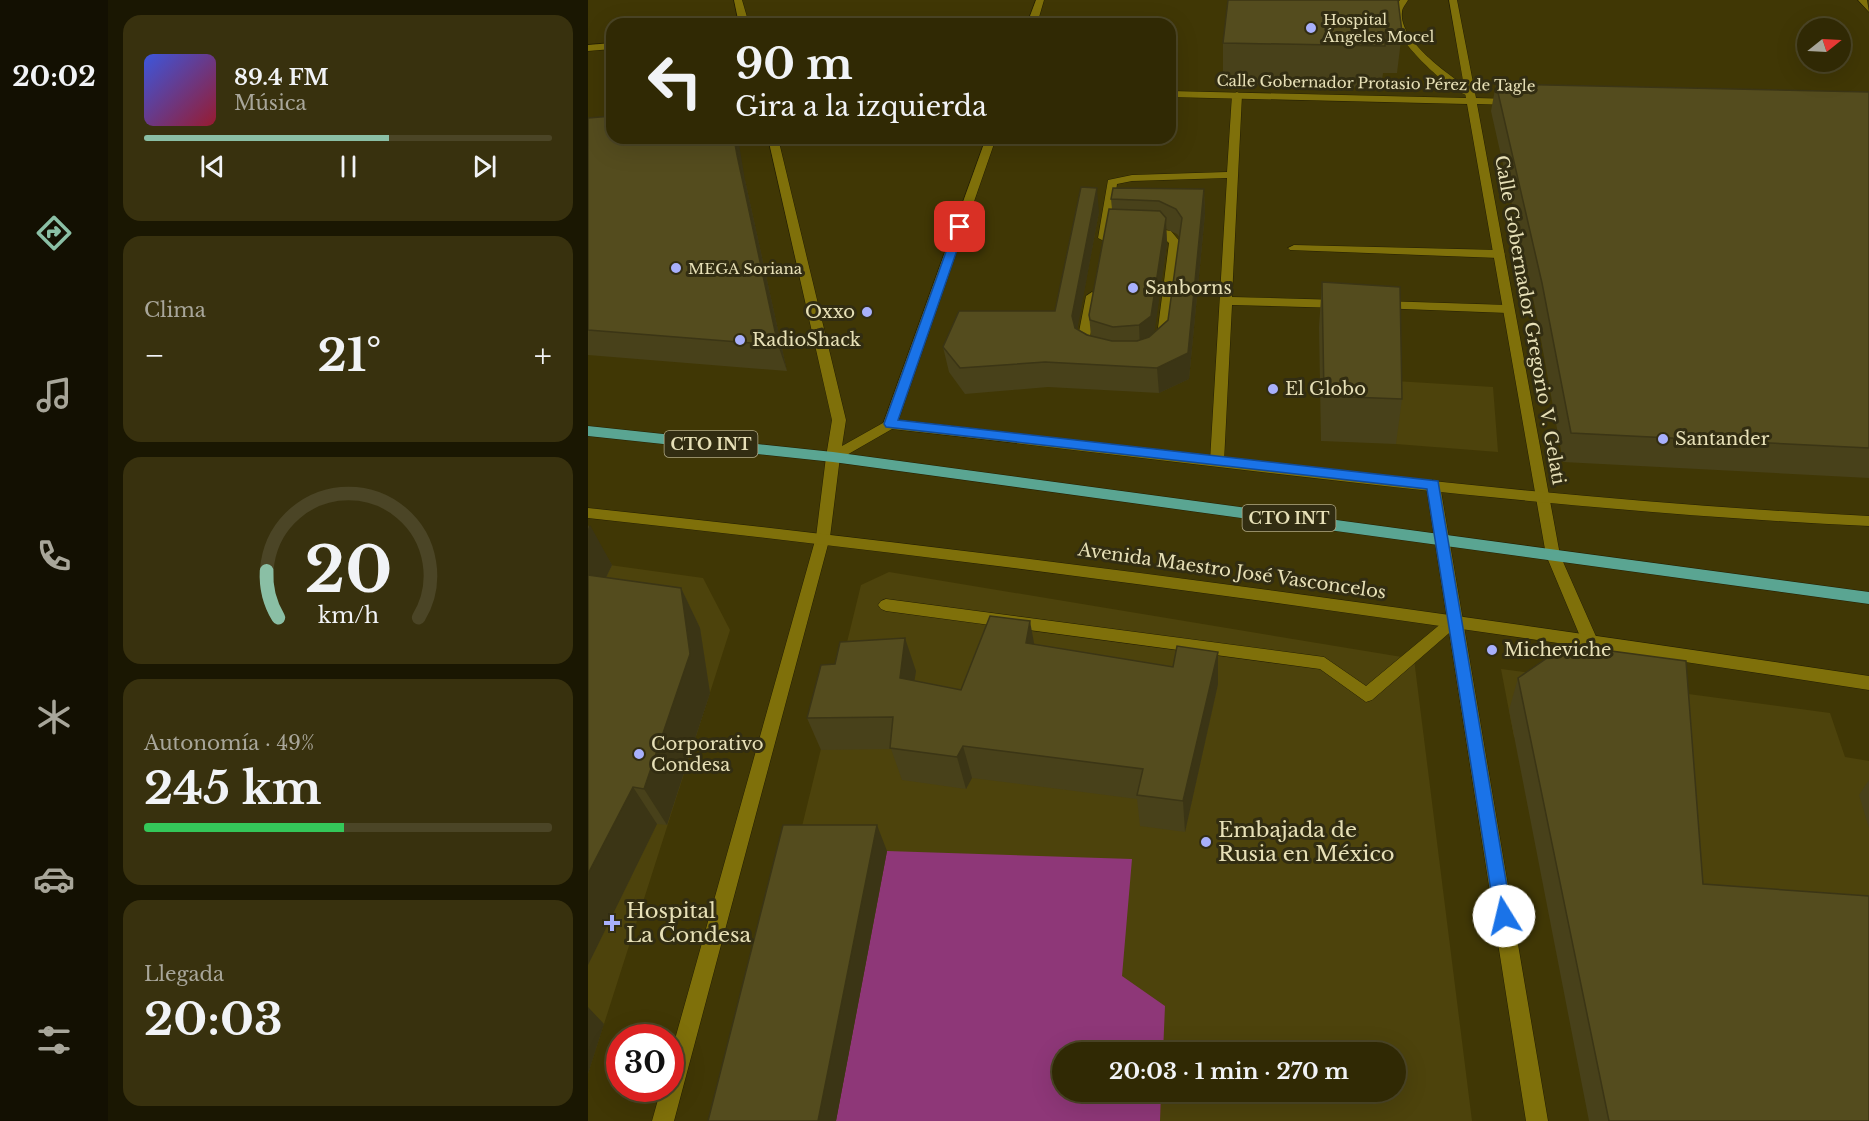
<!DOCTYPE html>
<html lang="es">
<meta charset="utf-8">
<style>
:root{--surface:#302904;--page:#38310e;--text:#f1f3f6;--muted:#a8a69a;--line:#4b4526;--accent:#8abfa5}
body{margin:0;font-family:"Libre Baskerville",serif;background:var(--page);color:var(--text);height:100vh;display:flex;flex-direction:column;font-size:22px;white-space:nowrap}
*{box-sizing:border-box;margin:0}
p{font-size:20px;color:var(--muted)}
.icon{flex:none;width:33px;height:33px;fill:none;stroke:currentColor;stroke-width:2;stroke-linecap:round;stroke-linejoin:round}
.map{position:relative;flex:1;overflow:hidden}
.sheet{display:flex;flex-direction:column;gap:15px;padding:15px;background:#1a1702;width:480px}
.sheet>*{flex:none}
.top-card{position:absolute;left:18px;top:18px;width:570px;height:126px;border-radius:18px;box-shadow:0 6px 24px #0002,0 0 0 2px var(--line);background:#302904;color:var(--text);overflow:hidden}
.needle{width:39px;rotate:72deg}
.controls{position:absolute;left:1209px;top:18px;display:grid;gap:12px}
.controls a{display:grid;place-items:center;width:54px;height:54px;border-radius:50%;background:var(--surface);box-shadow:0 6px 24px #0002,0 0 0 2px var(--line);font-size:30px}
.speed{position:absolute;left:18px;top:1024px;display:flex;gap:12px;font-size:30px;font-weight:700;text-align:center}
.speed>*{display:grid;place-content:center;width:78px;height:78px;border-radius:50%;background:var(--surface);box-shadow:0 6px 24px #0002,0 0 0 2px var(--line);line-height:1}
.speed .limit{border:9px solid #d22;background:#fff;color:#111}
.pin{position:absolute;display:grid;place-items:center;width:51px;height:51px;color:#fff;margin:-26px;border-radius:12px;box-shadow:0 3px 9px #0006}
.me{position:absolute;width:66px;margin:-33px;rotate:351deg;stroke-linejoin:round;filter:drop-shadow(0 0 4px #0008)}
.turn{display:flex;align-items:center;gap:21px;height:126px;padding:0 30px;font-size:27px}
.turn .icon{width:78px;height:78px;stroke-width:2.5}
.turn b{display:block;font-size:42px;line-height:51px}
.big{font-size:45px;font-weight:700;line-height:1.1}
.sheet .tile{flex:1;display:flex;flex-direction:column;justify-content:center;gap:9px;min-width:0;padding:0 21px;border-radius:18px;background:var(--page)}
.sheet .dial{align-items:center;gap:0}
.dial svg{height:156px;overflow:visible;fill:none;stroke:var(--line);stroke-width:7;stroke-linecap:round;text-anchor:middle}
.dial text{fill:var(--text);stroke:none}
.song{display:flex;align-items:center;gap:18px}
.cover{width:72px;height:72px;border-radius:9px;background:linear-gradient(135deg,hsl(230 70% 55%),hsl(350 70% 35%))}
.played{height:6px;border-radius:3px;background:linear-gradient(90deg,var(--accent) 60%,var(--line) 60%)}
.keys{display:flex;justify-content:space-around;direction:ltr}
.heat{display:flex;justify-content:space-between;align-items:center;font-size:33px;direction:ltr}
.charge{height:9px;border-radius:4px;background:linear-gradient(90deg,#34c759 49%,var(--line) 0)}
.trip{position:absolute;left:464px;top:1042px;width:354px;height:60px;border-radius:30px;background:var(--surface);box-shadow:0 6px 24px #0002,0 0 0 2px var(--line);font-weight:700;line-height:60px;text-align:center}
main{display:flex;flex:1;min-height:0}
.menu{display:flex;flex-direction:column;width:108px;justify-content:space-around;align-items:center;background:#131002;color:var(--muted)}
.menu .icon{width:42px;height:42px}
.menu .current{color:var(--accent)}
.menu b{font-size:27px;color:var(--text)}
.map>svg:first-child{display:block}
.built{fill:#4d430c;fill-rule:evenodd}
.green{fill:#8e3778}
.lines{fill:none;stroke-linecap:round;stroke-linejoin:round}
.lane-casing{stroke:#241f03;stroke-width:1}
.street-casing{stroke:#241f03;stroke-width:1}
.secondary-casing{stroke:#241f03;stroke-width:1}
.primary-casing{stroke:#241f03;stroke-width:1}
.lane{fill:#7f700a;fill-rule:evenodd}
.street{fill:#7f700a;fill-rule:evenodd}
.secondary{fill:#7f700a;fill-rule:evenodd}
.primary{fill:#5aa592;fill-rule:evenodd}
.wall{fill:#48411a;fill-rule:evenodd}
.shaded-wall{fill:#3b3515}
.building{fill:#544c1e;stroke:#3b3515;stroke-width:1.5}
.route{fill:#1a73e8;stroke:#114b97;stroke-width:1.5}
.poi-dot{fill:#a8b0fc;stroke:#322d12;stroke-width:2}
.labels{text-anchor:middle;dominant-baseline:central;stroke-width:6;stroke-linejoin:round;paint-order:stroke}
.far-poi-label{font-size:15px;fill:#e7e0b7;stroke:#322d12;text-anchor:start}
.far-street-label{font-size:15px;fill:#e7e0b7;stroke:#322d12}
.shield{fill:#322d12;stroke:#b1aa86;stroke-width:1.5}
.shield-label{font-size:16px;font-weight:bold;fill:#e7e0b7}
.poi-label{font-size:18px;fill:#e7e0b7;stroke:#322d12;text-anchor:start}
.street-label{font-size:18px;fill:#e7e0b7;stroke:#322d12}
.near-poi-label{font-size:21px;fill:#e7e0b7;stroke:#322d12;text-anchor:start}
</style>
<main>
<nav class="menu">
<b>20:02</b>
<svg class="icon current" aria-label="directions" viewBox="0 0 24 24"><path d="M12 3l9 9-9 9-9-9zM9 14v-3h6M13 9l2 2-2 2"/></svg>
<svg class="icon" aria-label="music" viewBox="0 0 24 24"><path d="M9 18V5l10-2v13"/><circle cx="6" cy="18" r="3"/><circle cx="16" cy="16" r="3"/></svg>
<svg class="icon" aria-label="phone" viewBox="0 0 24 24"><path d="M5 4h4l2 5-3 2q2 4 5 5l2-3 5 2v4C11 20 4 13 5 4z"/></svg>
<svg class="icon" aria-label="climate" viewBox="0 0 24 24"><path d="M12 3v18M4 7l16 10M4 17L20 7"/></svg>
<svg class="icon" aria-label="car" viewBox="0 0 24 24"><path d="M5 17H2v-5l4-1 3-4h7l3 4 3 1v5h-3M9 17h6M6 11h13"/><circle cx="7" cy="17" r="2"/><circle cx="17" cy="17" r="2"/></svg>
<svg class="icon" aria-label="filters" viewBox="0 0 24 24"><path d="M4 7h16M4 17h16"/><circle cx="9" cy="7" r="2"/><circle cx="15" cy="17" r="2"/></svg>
</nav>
<section class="sheet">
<div class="tile">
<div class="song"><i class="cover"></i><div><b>89.4 FM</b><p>Música</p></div></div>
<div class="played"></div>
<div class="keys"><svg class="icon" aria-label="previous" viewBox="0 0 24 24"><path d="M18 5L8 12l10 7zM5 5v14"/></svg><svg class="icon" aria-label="pause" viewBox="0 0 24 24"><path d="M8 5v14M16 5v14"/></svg><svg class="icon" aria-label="next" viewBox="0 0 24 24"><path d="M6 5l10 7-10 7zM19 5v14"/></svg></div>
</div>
<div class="tile"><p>Clima</p>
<div class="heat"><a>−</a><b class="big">21°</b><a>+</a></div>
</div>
<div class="tile dial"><svg viewBox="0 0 100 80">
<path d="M14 69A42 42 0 1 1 86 69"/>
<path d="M14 69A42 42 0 0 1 8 45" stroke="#8abfa5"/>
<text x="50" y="56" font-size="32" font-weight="700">20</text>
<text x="50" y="72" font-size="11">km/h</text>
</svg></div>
<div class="tile"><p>Autonomía · 49%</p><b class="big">245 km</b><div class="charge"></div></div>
<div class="tile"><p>Llegada</p><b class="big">20:03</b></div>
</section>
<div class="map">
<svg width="1281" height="1121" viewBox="0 0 1281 1121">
<rect width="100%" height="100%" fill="#403705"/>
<path class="built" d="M807 381 905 387 910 452 808 444Z
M0 562 115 578 142 630 0 1074Z
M301 572 826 659 884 1121H248L286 916 208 851 273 585ZM474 1053H807V1092H474Z
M913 669 1242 713 1257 757 1281 761V926L1099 912 1022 751 926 737Z"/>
<path class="green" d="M299 851 544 859 534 976 577 1006 575 1053H474V1092H573L572 1121H248Z"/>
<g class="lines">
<g class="lane-casing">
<path id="lane" d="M812 0H820C818 4 814 8 814 12 810 41 865 78 886 92V96C867 99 809 41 805 21 803 12 806 8 812 0Z
M649 92 654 95 644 297 752 300 758 304 752 308 644 305 636 461 629 466 622 461 639 178 544 181 529 184 522 238 516 241 510 238 520 180 544 175 639 172 644 95Z
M558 227 583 231 593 243 580 343 574 347 568 343 581 243 571 234 554 232 552 230Z
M706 245 911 250 917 254 911 258 702 250 700 248Z
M504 292 510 296 501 342 505 351 499 355 494 354 489 342 498 296Z
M794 301 920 305 926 309 920 313 790 308 788 305Z
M298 599 736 657 778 686 861 617H873L875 621 784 700 778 702 732 669 298 611 293 609 290 605 293 601Z"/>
</g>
<g class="street-casing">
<path id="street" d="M448 0H456L449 24H439Z
M861 0H869L888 98 924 99 929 102 924 105 889 104 972 555 1010 641 1008 645H996L994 641 958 555 879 104 582 97V91L878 98Z
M1270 0H1279L1281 12Z
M24 43V49L0 51V45Z
M398 138H408L309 424 302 429 297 427 295 424Z
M245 452 252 457 242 537 86 1121H64L73 1089H82V1057L228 537 238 457Z
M845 480 852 485 960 1121H938L838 485Z"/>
</g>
<g class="secondary-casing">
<path id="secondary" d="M146 0H154L161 24H151Z
M180 138H190L258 420 254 446 302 419C628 456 954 500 1281 516V526C954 511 629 465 304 429L250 460H240L238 457 244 420Z
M0 508C429 553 855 612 1281 676V690C855 624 429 564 0 518Z"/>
</g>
<g class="primary-casing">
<path id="primary" d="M0 426 245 452 1281 592V604L245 462 0 436Z"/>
</g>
<use href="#lane" class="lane"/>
<use href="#street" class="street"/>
<use href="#secondary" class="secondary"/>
<use href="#primary" class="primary"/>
</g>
<path class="wall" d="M640 0 814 32 809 73H795L793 88 635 84V43Z
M908 84 1281 92V478L975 462 948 312 903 111Z
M0 118 157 180 199 371 0 355Z
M616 189 617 214 601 379 571 393 460 387 377 394 361 372 355 347 467 311 511 212 489 329 503 336 501 315 524 209 523 199ZM578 229 589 234 592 238 580 320 566 332 579 244Z
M734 282 814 399 808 444 733 441 731 327Z
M0 525 24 565 18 578 93 588 112 628 122 693 79 825 69 824 0 965Z
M447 645 630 684 597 832 552 826 549 799 384 778 378 789 314 780 303 749 233 750 219 718 328 671 326 681 373 690Z
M930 678 1115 884 1281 1121H1001L921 710Z
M1281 780V828L1271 795Z"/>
<path class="shaded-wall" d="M146 138H150L157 180 199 371 190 345 149 155Z
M509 188 511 212 487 342 484 316Z
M616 189 617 214 601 379 571 393 569 368Z
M578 218 579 244 565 343 552 352 551 325Z
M2 525 24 565 1 612 0 610V529Z
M93 588 112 628 122 693 79 825 56 789Z
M442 621 448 654 438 643Z
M317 638 328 671 322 710 312 678Z
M630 652V684L597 832 595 801Z
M375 746 384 778 378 789 369 757Z
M45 787 69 824 0 965V874Z
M289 825 299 851 248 1121H230Z
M0 1007 16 1024 0 1074Z"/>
<path class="building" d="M640 0H810L814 32H797V46L635 43Z
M908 84 1281 92V448L983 433 954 283Z
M24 116V138H146L149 155 190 345 0 330V118Z
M493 187 509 188 484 316 487 328 499 335 524 341H549L561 337 580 320 594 218 588 209 571 201 523 199 525 188 616 189 600 353 569 368 457 362 372 368 355 347 371 311H467Z
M521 209 572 211 578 218 563 316 551 325 525 327 502 320 501 315Z
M734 282 812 287 814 399 736 396Z
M0 575 93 588 102 654 56 789 45 787 0 874Z
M402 616 442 621 438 643 585 667 589 646 630 652 595 801 549 795 555 769 375 746 369 757 302 748 305 717 219 718 233 665 247 664 252 642 317 638 312 678 373 690Z
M978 645 1098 661 1115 884 1281 896V1121H1021L930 678Z
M195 825H289L230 1121H120Z"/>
<path class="route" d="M368 224 377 227 310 420 850 481 924 916 922 922 916 924 910 922 907 916 839 489 298 427 296 424Z"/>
<g class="poi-dot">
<circle cx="723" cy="28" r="6"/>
<circle cx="88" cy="268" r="6"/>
<circle cx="545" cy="288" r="6"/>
<circle cx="279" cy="312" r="6"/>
<circle cx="152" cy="340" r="6"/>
<circle cx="685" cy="389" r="6"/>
<circle cx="1075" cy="439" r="6"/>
<circle cx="904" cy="650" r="6"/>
<circle cx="51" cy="754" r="6"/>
<circle cx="618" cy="842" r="6"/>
<path d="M21 914h6v6h6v6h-6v6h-6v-6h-6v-6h6z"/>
</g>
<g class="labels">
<g class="far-poi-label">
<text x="735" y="19">Hospital<tspan x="735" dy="17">Ángeles Mocel</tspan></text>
<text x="100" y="268">MEGA Soriana</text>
</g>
<g class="far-street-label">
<text transform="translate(788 83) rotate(1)">Calle Gobernador Protasio Pérez de Tagle</text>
</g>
<g class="shield">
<rect x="76.5" y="431" width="93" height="26" rx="4.5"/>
<rect x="654.5" y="505" width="93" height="26" rx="4.5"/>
</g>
<g class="shield-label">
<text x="123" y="444">CTO INT</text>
<text x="701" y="518">CTO INT</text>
</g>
<g class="poi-label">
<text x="557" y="288">Sanborns</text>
<text x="267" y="312" text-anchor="end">Oxxo</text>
<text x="164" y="340">RadioShack</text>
<text x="697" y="389">El Globo</text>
<text x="1087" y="439">Santander</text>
<text x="916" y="650">Micheviche</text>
<text x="63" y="744">Corporativo<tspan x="63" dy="21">Condesa</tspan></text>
</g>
<g class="street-label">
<text transform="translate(942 320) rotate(80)">Calle Gobernador Gregorio V. Gelati</text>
<text transform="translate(644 571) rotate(8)">Avenida Maestro José Vasconcelos</text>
</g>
<g class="near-poi-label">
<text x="630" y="830">Embajada de<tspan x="630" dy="24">Rusia en México</tspan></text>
<text x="38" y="911">Hospital<tspan x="38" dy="24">La Condesa</tspan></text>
</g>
</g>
</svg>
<div class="controls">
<a><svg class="needle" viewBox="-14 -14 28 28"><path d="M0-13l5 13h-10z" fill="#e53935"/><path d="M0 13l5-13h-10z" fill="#a8a69a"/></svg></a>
</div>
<div class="speed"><div class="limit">30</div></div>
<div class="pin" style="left:372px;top:227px;background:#d93025"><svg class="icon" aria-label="arrive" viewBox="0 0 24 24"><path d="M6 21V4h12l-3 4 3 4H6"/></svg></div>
<svg class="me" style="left:916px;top:916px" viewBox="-20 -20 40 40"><circle r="19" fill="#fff"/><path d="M0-13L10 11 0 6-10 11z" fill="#1a73e8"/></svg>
<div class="trip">20:03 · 1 min · 270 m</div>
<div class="top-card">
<div class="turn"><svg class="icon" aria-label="left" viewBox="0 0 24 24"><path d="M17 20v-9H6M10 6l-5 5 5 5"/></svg><div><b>90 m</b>Gira a la izquierda</div></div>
</div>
</div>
</main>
